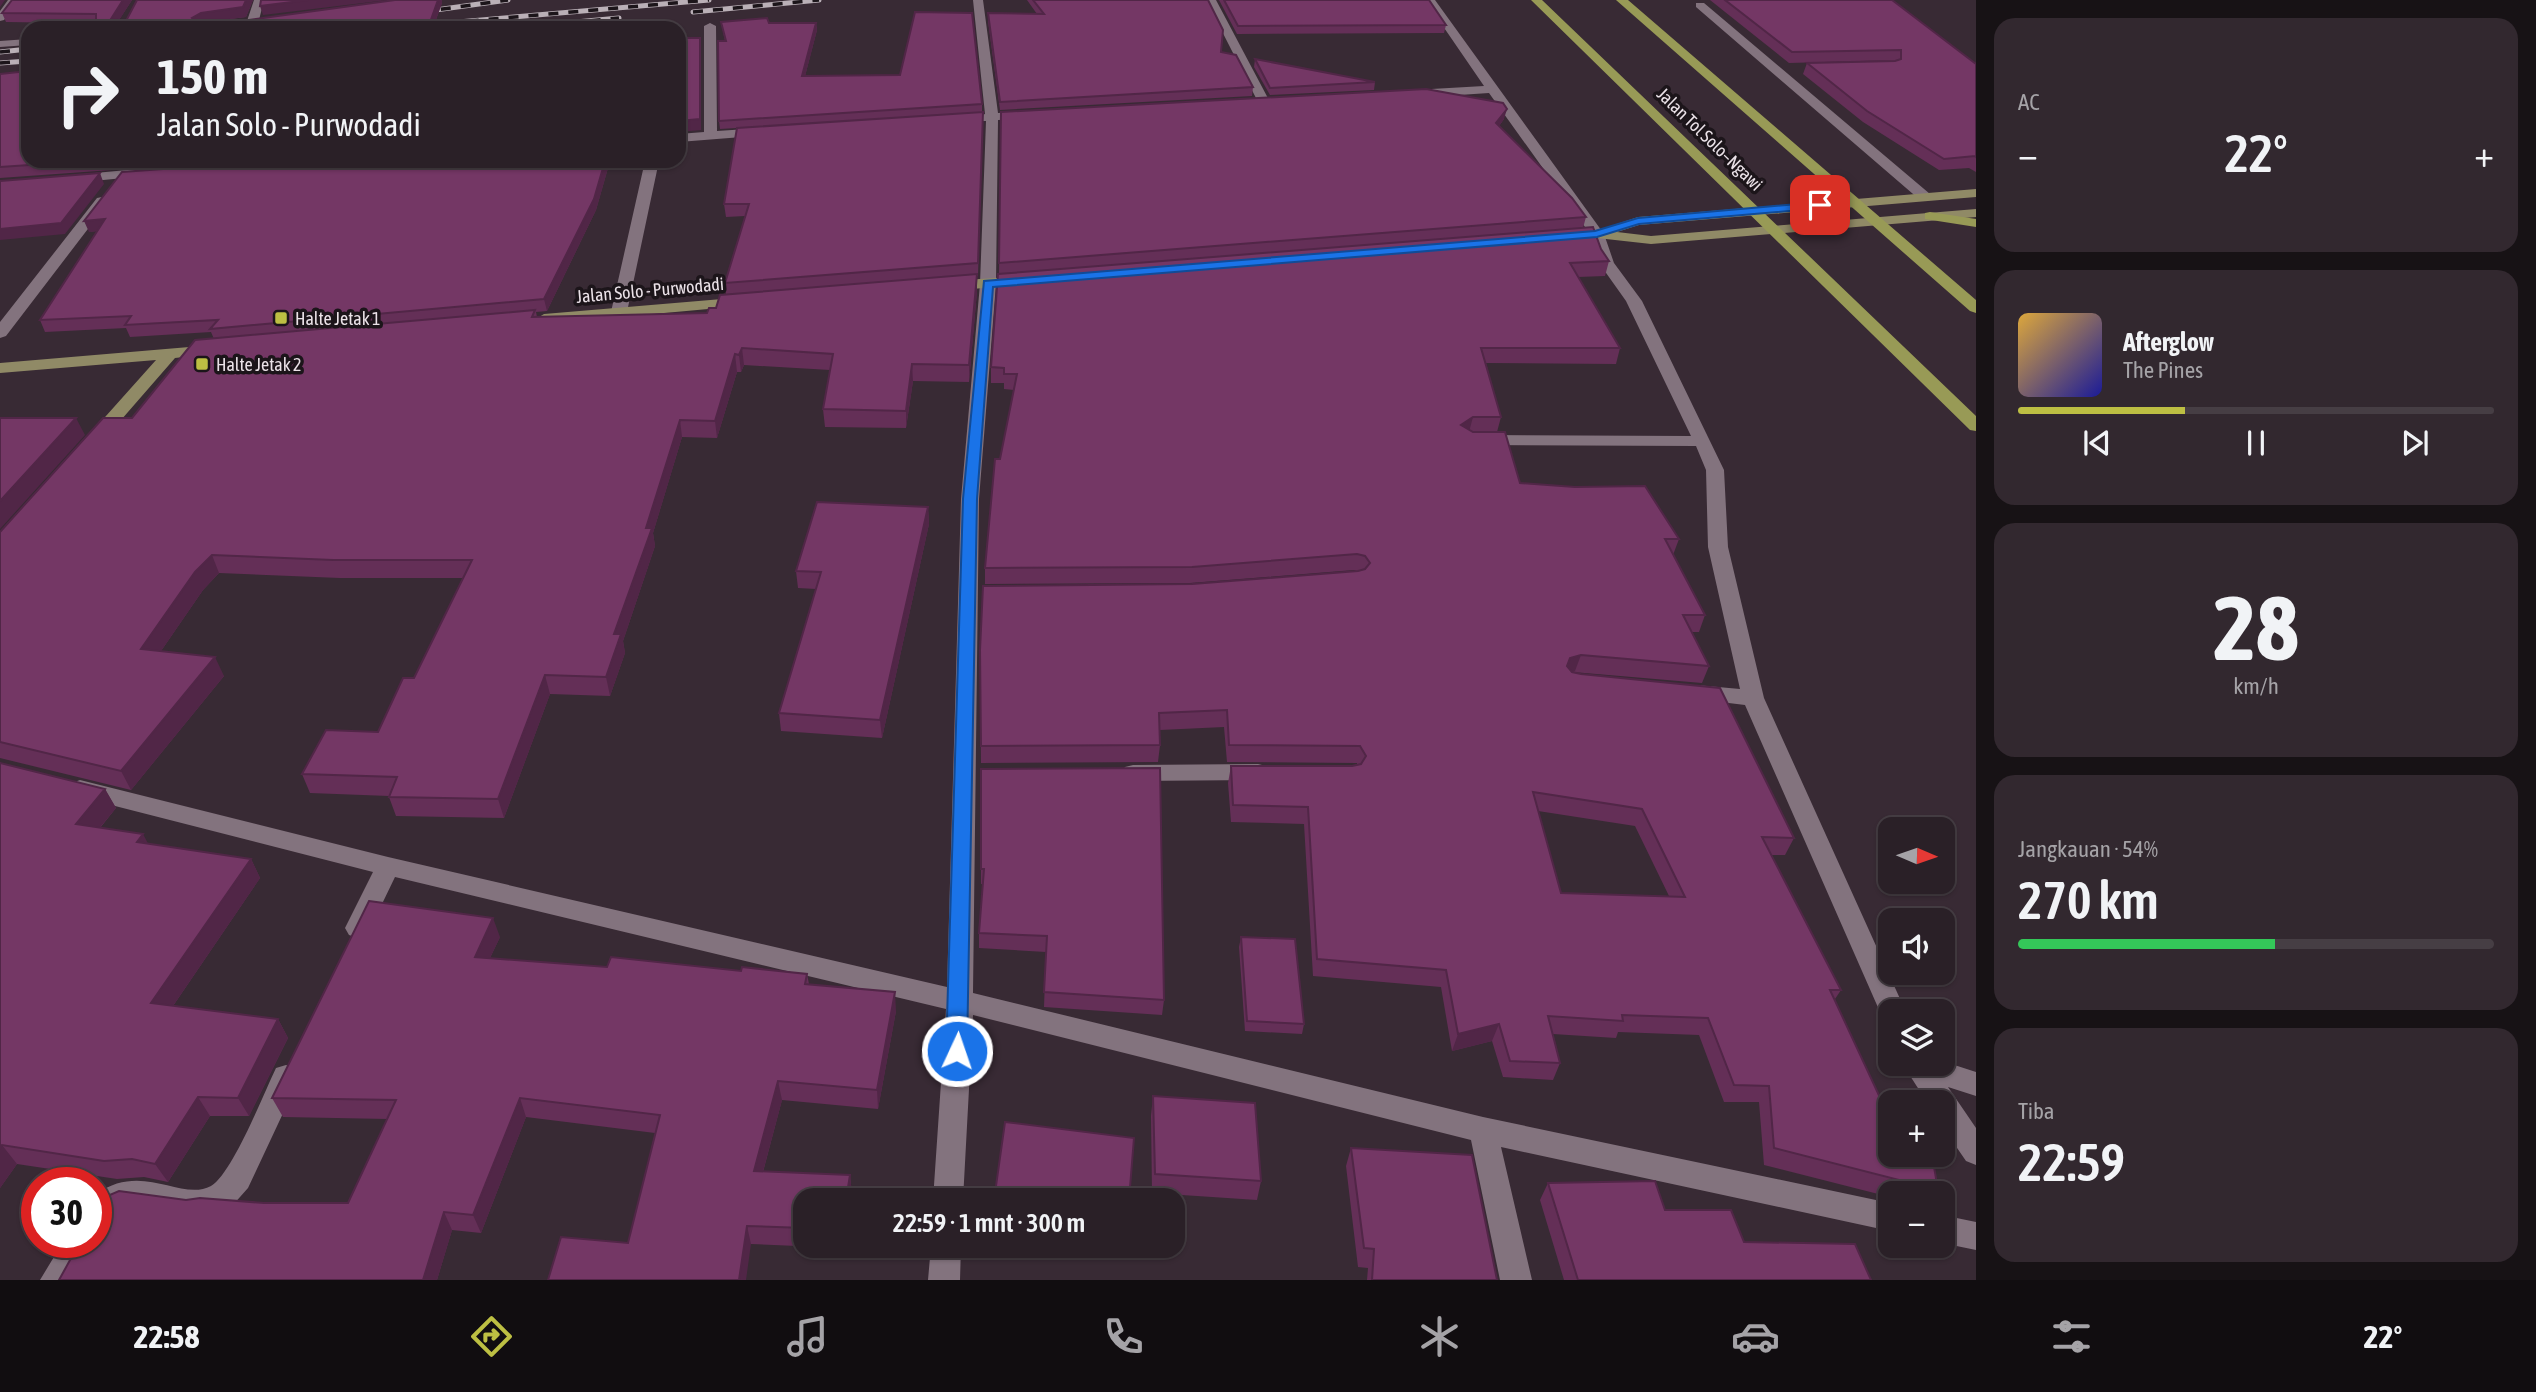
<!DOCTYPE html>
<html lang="id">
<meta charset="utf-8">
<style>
:root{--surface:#2a2027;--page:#32282f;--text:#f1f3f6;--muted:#a5a3a7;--line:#463e44;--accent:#bdbf43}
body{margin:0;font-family:"Asap Condensed",sans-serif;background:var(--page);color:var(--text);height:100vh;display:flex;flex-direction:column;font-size:26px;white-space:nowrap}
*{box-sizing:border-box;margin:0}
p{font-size:23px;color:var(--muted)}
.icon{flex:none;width:38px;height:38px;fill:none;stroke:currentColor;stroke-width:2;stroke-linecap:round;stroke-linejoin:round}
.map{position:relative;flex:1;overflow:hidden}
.panel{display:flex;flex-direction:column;gap:18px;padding:18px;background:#171215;width:560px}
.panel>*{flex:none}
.hud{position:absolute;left:21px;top:21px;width:665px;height:147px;border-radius:21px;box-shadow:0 2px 5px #0004,0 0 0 2px var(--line);background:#2a2027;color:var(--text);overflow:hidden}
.needle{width:46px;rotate:92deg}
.tools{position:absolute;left:1878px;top:817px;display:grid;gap:14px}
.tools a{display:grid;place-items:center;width:77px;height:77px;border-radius:14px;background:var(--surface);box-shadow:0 2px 5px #0004,0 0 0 2px var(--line);font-size:35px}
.speed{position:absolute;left:21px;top:1167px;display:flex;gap:14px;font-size:35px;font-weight:700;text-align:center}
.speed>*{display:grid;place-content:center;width:91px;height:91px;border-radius:50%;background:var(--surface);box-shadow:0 2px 5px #0004,0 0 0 2px var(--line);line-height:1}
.speed .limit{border:10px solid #d22;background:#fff;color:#111}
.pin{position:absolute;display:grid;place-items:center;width:60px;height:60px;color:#fff;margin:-30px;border-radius:14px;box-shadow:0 4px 10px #0006}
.me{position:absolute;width:77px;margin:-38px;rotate:3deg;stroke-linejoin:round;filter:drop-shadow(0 0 5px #0008)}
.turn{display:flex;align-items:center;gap:24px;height:147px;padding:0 21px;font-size:32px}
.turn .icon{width:91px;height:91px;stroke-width:2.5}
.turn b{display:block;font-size:49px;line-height:60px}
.big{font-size:52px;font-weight:600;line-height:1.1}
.panel .tile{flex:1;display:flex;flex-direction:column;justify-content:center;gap:10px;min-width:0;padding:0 24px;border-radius:21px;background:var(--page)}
.panel .dial{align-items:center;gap:0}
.dial b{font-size:91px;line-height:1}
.song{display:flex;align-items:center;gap:21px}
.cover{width:84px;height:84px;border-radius:10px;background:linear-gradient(135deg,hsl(40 70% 55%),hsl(240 70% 35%))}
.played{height:7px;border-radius:4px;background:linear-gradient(90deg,var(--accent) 35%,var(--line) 35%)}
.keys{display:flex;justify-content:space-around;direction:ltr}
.heat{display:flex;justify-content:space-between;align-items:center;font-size:38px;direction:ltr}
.charge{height:10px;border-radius:5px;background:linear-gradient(90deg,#34c759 54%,var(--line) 0)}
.trip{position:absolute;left:793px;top:1188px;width:392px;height:70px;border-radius:21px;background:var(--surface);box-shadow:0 2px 5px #0004,0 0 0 2px var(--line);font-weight:600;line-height:70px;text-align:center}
.dock{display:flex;height:112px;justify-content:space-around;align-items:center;background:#110d10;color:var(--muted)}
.dock .icon{width:49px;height:49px}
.dock .active{color:var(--accent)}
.dock b{font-size:32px;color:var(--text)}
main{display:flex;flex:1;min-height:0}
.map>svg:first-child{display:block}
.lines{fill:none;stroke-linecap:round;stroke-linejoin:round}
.minor{fill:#83737e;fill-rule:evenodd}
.major{fill:#908a66;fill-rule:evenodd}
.highway{fill:#989a56;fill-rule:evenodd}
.rail-casing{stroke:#bab0b7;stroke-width:5}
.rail{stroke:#1c151a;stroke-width:3.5;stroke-dasharray:10;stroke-linecap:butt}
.wall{fill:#642f57;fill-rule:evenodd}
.shaded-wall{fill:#512647}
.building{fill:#743765;stroke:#512647;stroke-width:2;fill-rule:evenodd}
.route{fill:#1a73e8;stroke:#114b97;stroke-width:2}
.poi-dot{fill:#bdbf43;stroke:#1c151a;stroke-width:2.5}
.labels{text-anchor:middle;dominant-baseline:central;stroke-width:7;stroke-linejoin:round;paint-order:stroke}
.far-street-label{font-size:18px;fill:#ebe2e8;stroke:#1c151a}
.far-poi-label{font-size:18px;fill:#ebe2e8;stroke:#1c151a;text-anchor:start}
</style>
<main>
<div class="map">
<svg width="1976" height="1280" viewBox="0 0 1976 1280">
<rect width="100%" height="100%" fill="#382a34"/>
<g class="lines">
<path class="minor" d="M8 0H19L4 20 0 21V11Z
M254 0H264L258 24 252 27 246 24Z
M973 0H983L998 113 1029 111 1035 115 1029 119 998 120 996 284 979 499 973 993 1483 1117 1890 1203V1231L1501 1147 1532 1280H1500L1471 1140 973 1015 963 1200H933L946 1009 395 877 367 935 358 938 349 935 345 928 373 872 72 795 68 789 72 783 80 780 388 857 947 987 961 499 980 284 986 121H974L973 118 985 114Z
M1206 0H1216L1270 102 1268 105 1264 106 1258 102Z
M1425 0H1435L1604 234 1614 263 1642 301 1724 470 1728 547 1764 698 1906 1012H1890V1022L1883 1020 1880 1012 1745 705 1696 699 1688 697 1685 692 1688 687 1696 685 1740 689 1708 547 1706 470 1696 446 1481 445 1472 440 1481 435 1691 436 1626 301 1599 263 1590 234 1489 93 1414 98 1408 94 1414 90 1484 86Z
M1696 3H1704L1930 194V200H1920L1696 7Z
M710 23 716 26 717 131 762 128 767 129V135L679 142V134L704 132V26Z
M28 39V45L0 47V41Z
M645 161H659L627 312 619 317 611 312Z
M149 168 156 172 154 175 73 183 66 179 73 175Z
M102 197 107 198V204L6 336 0 338V322L97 198Z
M1258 764 1266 766 1270 772 1266 778 1258 780 1133 781 1125 779 1121 773 1125 767 1133 765Z
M1942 1061 1976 1072V1096L1948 1087 1976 1128V1165L1966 1161 1942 1126V1102H1927L1903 1065 1942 1064Z
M286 1065 296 1068 300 1077 248 1188 232 1206 199 1217 136 1207C117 1209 113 1225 96 1231V1194C143 1161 181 1202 211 1186 232 1174 264 1093 276 1068Z
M1942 1215 1976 1222V1250L1942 1243Z
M63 1242H96L74 1280H40Z
M931 1246H961L960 1280H928Z"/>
<path class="major" d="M1976 189V197L1639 225 1617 232 1651 236 1976 209V217L1651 244 1597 238 1567 241 1560 237 1567 233 1599 230 1638 217Z
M1025 276 1033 281 1030 284 949 291 941 286 949 281Z
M746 297 752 299 754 302 752 305 544 324 536 319 544 314Z
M213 345 219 347 221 350 219 353 175 358 101 443H89L86 439 89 435 156 360 0 373V363Z"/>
<path class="highway" d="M1531 0H1542L1976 416V431L1970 430Z
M1616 0H1628L1976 300V313L1970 311Z
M1930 212 1976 219V227L1925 219V213Z"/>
<g class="rail-casing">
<path id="rail" d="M421 12 508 0
M693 12 819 0
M389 28 709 0
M511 28 619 18
M0 52 28 49
M0 63 28 61"/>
</g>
<use href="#rail" class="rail"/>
</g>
<path class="wall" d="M12 0H132L119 20 126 21 137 0H253L246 17 215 21 249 20 442 3 433 28 6 22 2 13Z
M1027 0H1208L1221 52 1253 87 1252 96 1000 110 988 21V13L1037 14Z
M1219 0H1429L1446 25 1444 33 1237 34Z
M1710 0H1892L1976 64V172L1969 168 1939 170 1863 122 1803 74 1807 63 1897 60 1789 63Z
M721 22 816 23 817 30 805 76 982 104V112L720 129 719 121 725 41Z
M1255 59 1375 82 1374 90 1270 95 1254 67Z
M0 74 28 161H238L0 178Z
M983 112 978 276H977V291L969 382 913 381 906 428 825 427 823 409 830 370 744 365 741 372H737L717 438 682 437 653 533 655 546 623 641 625 653 610 696 550 694 504 818 396 816 389 797V796L310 793 302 774 378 732 414 678 463 578H340L219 573 203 590 161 651 224 676 131 790 0 758V532L132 418 214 339 211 332 130 337 126 328 45 332 40 320 97 231 89 232 272 161H610L596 210 547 311 536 312 537 317 707 313 716 308 726 294 725 283 745 216 726 217 724 204Z
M1001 112 1504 119 1499 126 1586 217 1583 228 1609 261 1605 276 1578 277 1620 348 1616 364 1486 363 1501 417 1497 432 1520 483 1679 539 1673 555 1705 615 1699 632H1692L1709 666 1702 683 1573 672 1794 838 1785 855H1771L1841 990 1835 999 1890 1155 1938 1190 1936 1194H1890V1197L1764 1165 1759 1102H1724L1699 1035 1618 1032 1616 1038 1553 1034 1560 1063 1553 1080 1503 1077 1492 1041 1452 1051 1441 987 1313 976 1304 824 1231 822 1228 783 1231 766H1352L1357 764V763L1227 762 1224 727 1160 730V745L1158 762 981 763 980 650 1192 584 1357 571 1354 570 1190 583 985 584V568L1000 459 1014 390 1004 389V383H991V367L999 274ZM1538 811 1635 826 1669 896 1561 893Z
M928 507 929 524 882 738 781 731 779 713 816 589 798 588 796 571Z
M0 763 105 789 116 808 100 828 148 844 251 859 260 878 173 1006 278 1019 288 1038 249 1116H210L168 1182 144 1177 117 1179 17 1164 0 1188Z
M981 769 1164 1000 1162 1015 1044 1007 1046 952 979 948V933L983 884H981Z
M500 937 490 958 607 967 807 974 809 984 896 1011 878 1109 782 1100 763 1172 850 1175 852 1194 851 1200H805V1246H845V1248L751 1244 628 1243 655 1133 526 1117 481 1233 452 1230 437 1280H59L186 1200 264 1203H348L388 1119 283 1117 272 1098Z
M1241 937 1304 1024 1302 1034 1245 1031 1239 947Z
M1153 1096 1261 1181 1257 1200 1152 1193 1151 1116Z
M1351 1148 1497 1280H1367L1368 1268 1358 1267 1346 1166Z
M1548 1183 1665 1210 1744 1242 1871 1280H1564L1540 1200Z"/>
<path class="shaded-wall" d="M0 0H5L0 7Z
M123 0H132L114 28 111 19Z
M246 0H253L246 17 204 22 195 27 192 18 201 13Z
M308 0H388L263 15 260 6Z
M438 0H442V3L433 28H428Z
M816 23 817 30 803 84 802 76Z
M700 38 701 48V130L679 132V121Z
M1507 109 1504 119 1494 133 1496 123Z
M605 161H610L596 210 547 311 544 299Z
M100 173 104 184 65 234 0 240V229Z
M105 219 110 230 89 232 84 221Z
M977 274V291L969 382V365Z
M742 348 744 365 741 372 739 355Z
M735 354 737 372 717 438 715 421Z
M912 364 913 381 906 428V411Z
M1473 417 1469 432 1461 425Z
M76 418 85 435 0 529V501Z
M680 420 682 437 653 533 655 546 623 641 625 653 610 696 606 677 614 634 646 528Z
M928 507 929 524 882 738 880 720Z
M212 555 219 573 203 590 150 667 141 649 195 572Z
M1581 655 1575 671 1565 675 1570 658Z
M215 657 224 676 131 790 121 771Z
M545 675 550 694 504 818 498 799Z
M105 789 116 808 87 843 76 824Z
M143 834 153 853 137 842Z
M251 859 260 878 162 1022 151 1003Z
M493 918 500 937 481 977 475 957Z
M895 992 896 1011 878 1109 877 1090Z
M278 1019 288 1038 249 1116 238 1098Z
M1499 1024 1492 1041 1452 1051 1458 1034Z
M778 1081 782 1100 758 1190 754 1171Z
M198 1097 210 1116 168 1182 155 1164Z
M520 1098 526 1117 481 1233 473 1215Z
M2 1145 17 1164 0 1188V1149Z
M850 1175 852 1194 851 1200H846Z
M444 1212 452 1230 437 1280H423Z
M747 1226 751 1244 746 1280H739Z"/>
<path class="building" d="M12 0H123L111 19 126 21 137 0H246L243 7 201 13 192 18 195 21 249 20 395 0H438L428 28H96V14L2 13Z
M261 0H308L260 6Z
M1033 0H1208L1223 30 1221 52 1236 55 1253 87 1000 102 988 13 1044 14Z
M1224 0H1429L1446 25 1238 26Z
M1725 0H1892L1976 64V157L1975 156 1944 159 1867 111 1807 63 1895 61 1901 59V50L1792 52Z
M915 12 972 13 982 104 719 121 718 41H726L721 22 767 18 769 23H816L802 76 900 75Z
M679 38H700V119L679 121Z
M1255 59 1375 82 1270 88Z
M28 71V161H89L0 167V74Z
M1426 89 1503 103 1507 109 1496 123 1572 198 1586 217 999 263 1001 112Z
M983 112 978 263 725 283 749 204H724L737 128Z
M272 161H605L594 199 544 299 210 329 218 320 125 325 131 316 40 320 105 219 84 221 122 172Z
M100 173 61 223 0 229V181Z
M1593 227 1601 249 1609 261 1570 263 1620 348H1481L1501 417H1473L1461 425 1473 432H1505L1520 483 1575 487 1645 486 1679 539H1665L1705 615H1683L1709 666 1581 655 1570 658 1567 666 1572 672 1581 674 1720 688 1794 838 1762 837 1841 990H1830L1890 1119V1155H1932L1938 1190 1774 1148 1769 1086 1734 1085 1708 1018 1622 1015 1623 1021 1548 1016 1560 1063 1510 1061 1499 1024 1458 1034 1446 970 1317 959 1308 807 1233 805 1231 766H1352L1361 764 1366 756 1360 746 1229 745 1227 710 1159 713 1160 745 981 746 980 650 983 586 1192 584 1358 571 1365 569 1370 563 1365 556 1357 554 1192 567 985 568 995 459H1000L1017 374H1004V368L991 367 998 274ZM1533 792 1642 809 1685 897 1561 893Z
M977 274 969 365 912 364 906 411 823 409 833 354 742 348 739 355 735 354 715 421 680 420 646 528H652L614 634H621L606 677 545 675 498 799 389 797 397 777 302 774 326 730 378 732 403 678H414L472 560H333L212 555 195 572 141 649 215 657 121 771 0 742V532L103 418H132L195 340 535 310 532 317 707 313 709 308H716L720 295Z
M0 418H76L0 501Z
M817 502 928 507 880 720 779 713 821 572 796 571Z
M0 763 105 789 76 824 143 834 137 842 251 859 151 1003 278 1019 238 1098 198 1097 155 1164 132 1159 104 1161 2 1145 0 1149Z
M1160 768 1164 1000 1044 992 1047 936 979 933 984 869H981V769Z
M369 901 493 918 475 957 607 967 611 957 741 971 742 967 807 974 805 984 895 992 877 1090 778 1081 754 1171 850 1175 846 1200H805V1228L747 1226 739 1280H548L561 1237 628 1243 660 1115 520 1098 473 1215 444 1212 423 1280H59L80 1242H96V1214L105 1197 119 1191 186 1200 200 1198 264 1203H348L396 1100 272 1098Z
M1241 937 1295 939 1304 1024 1247 1021Z
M1153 1096 1255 1103 1261 1181 1155 1174Z
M1005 1122 1134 1138 1129 1200H994Z
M1351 1148 1472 1155 1497 1280H1372L1374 1249 1364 1248Z
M1655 1181 1665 1210H1731L1744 1242 1855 1244 1871 1280H1578L1548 1183Z"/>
<path class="route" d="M1820 202 1826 205 1824 208 1639 224 1597 237 993 287 977 499 967 1051 964 1057 957 1060 949 1057 946 1051 963 499 984 281 1595 231 1638 218Z"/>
<g class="poi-dot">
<rect x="274" y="311" width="14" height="14" rx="3.5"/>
<rect x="195" y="357" width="14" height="14" rx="3.5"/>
</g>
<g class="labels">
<g class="far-street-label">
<text transform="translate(1710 139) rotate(44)">Jalan Tol Solo–Ngawi</text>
<text transform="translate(650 290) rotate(-5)">Jalan Solo - Purwodadi</text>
</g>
<g class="far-poi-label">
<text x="295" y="318">Halte Jetak 1</text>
<text x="216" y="364">Halte Jetak 2</text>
</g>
</g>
</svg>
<div class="tools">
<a><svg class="needle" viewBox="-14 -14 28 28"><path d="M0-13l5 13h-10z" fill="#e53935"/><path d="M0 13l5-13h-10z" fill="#a5a3a7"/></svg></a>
<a><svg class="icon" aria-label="sound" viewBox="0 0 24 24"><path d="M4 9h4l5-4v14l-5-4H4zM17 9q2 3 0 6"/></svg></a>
<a><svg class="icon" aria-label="layers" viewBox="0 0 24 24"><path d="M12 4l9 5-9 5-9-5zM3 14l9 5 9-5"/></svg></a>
<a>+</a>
<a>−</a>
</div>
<div class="speed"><div class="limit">30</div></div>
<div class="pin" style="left:1820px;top:205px;background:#d93025"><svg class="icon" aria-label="arrive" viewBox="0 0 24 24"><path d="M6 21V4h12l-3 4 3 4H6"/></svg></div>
<svg class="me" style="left:957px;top:1051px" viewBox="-20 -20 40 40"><circle r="17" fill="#1a73e8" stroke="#fff" stroke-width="3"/><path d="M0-11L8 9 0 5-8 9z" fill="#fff"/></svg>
<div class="trip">22:59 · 1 mnt · 300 m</div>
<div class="hud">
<div class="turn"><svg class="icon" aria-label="right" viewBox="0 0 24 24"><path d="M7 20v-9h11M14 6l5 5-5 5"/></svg><div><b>150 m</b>Jalan Solo - Purwodadi</div></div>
</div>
</div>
<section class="panel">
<div class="tile"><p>AC</p>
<div class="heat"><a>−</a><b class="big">22°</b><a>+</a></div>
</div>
<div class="tile">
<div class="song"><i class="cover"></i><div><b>Afterglow</b><p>The Pines</p></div></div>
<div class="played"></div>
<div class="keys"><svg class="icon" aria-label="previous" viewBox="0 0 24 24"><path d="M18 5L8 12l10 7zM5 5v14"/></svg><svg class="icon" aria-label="pause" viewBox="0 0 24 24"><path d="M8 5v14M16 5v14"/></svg><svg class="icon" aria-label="next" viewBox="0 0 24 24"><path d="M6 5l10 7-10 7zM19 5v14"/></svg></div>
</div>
<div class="tile dial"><b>28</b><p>km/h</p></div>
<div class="tile"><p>Jangkauan · 54%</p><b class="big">270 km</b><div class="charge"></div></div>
<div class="tile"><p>Tiba</p><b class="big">22:59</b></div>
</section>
</main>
<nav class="dock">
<b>22:58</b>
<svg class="icon active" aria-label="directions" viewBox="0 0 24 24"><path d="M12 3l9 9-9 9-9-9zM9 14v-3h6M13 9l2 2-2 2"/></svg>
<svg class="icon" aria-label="music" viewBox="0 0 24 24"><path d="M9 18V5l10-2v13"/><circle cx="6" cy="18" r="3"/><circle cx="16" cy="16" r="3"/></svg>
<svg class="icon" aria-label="phone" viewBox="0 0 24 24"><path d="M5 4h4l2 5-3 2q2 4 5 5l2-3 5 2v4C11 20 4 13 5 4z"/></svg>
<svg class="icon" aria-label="climate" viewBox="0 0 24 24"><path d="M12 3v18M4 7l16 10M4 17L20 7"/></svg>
<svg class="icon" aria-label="car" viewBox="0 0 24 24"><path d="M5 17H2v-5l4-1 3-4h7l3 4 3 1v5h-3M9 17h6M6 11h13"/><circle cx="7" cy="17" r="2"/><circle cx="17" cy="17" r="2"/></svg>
<svg class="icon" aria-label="filters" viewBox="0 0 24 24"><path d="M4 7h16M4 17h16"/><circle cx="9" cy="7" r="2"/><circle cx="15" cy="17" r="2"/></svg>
<b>22°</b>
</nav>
